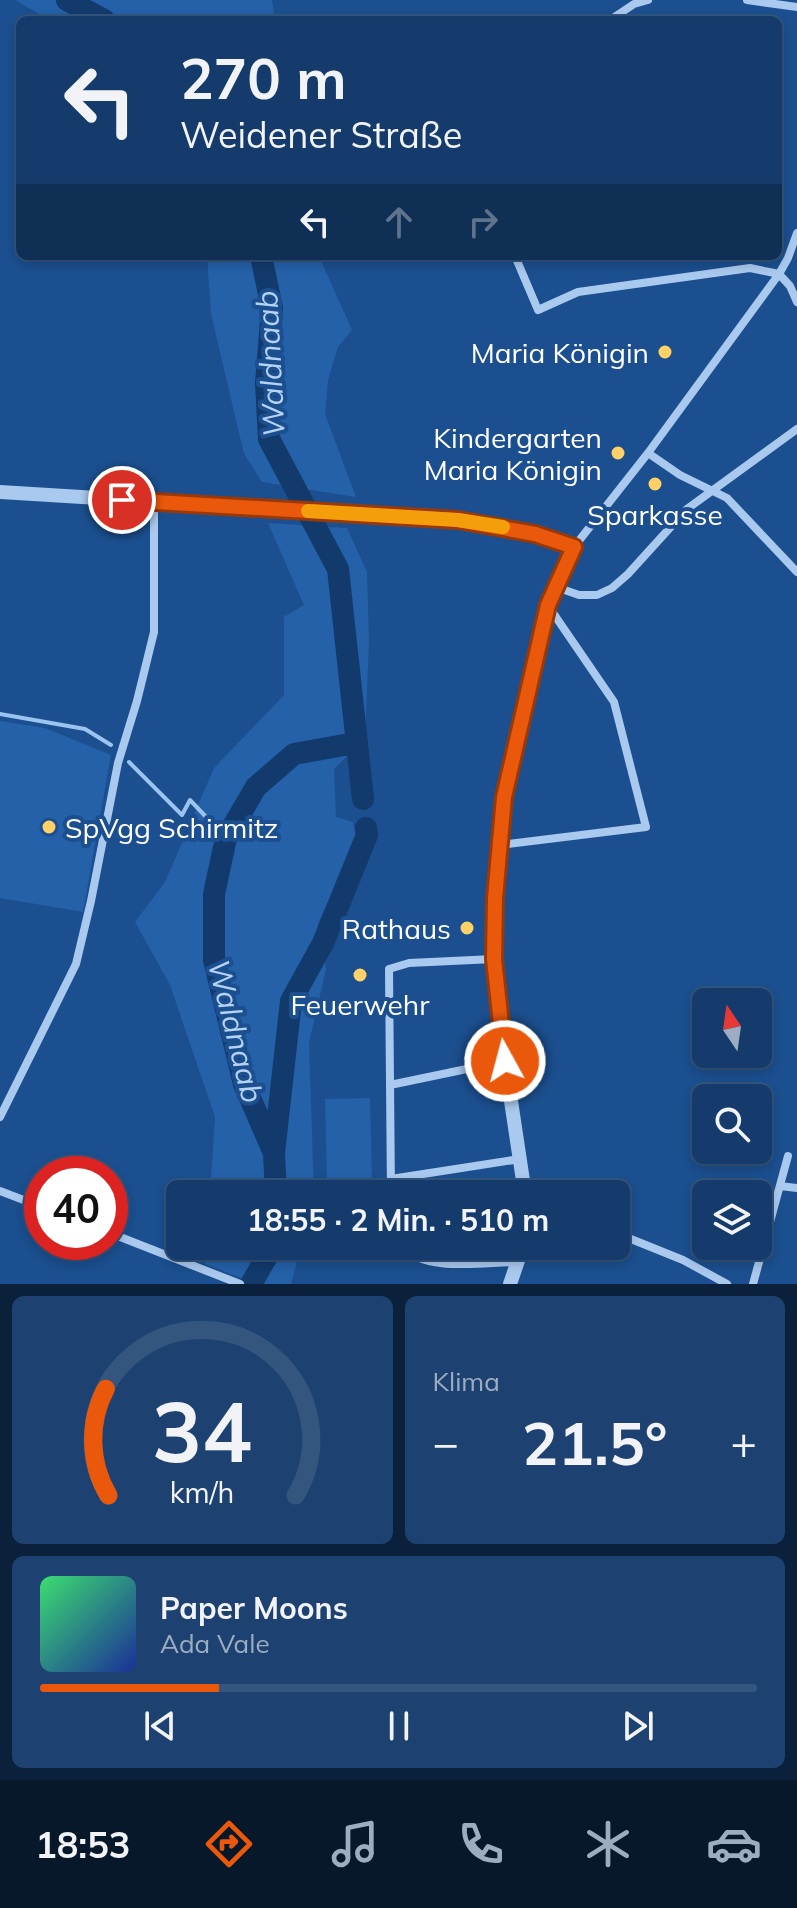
<!DOCTYPE html>
<html lang="de">
<meta charset="utf-8">
<style>
:root{--surface:#143b6b;--page:#1d4271;--text:#f1f3f6;--muted:#9dadc1;--line:#33557e;--accent:#ea580c}
body{margin:0;font-family:Mulish,sans-serif;background:var(--page);color:var(--text);height:100vh;display:flex;flex-direction:column;font-size:30px;white-space:nowrap}
*{box-sizing:border-box;margin:0}
p{font-size:26px;color:var(--muted)}
.icon{flex:none;width:44px;height:44px;fill:none;stroke:currentColor;stroke-width:2;stroke-linecap:round;stroke-linejoin:round}
.map{position:relative;height:1284px;overflow:hidden}
.details{display:flex;flex-direction:column;gap:12px;padding:12px;background:#0b203b;flex:1}
.details>*{flex:none}
.banner{position:absolute;left:16px;top:16px;width:766px;height:244px;border-radius:12px;box-shadow:0 4px 12px #0003,0 0 0 2px var(--line);background:#143b6b;color:var(--text);overflow:hidden}
.needle{width:52px;rotate:347deg}
.buttons{position:absolute;left:692px;top:988px;display:grid;gap:16px}
.buttons a{display:grid;place-items:center;width:80px;height:80px;border-radius:12px;background:var(--surface);box-shadow:0 4px 12px #0003,0 0 0 2px var(--line);font-size:40px}
.speed{position:absolute;left:24px;top:1156px;display:flex;gap:16px;font-size:40px;font-weight:700;text-align:center}
.speed>*{display:grid;place-content:center;width:104px;height:104px;border-radius:50%;background:var(--surface);box-shadow:0 4px 12px #0003,0 0 0 2px var(--line);line-height:1}
.speed .limit{border:12px solid #d22;background:#fff;color:#111}
.pin{position:absolute;display:grid;place-items:center;width:68px;height:68px;color:#fff;margin:-34px;border:4px solid #fff;border-radius:50%;box-shadow:0 2px 8px #0007}
.me{position:absolute;width:88px;margin:-44px;rotate:353deg;stroke-linejoin:round;filter:drop-shadow(0 0 6px #0008)}
.turn{display:flex;align-items:center;gap:28px;height:168px;padding:0 32px;font-size:36px}
.turn .icon{width:104px;height:104px;stroke-width:2.5}
.turn b{display:block;font-size:56px;line-height:68px}
.lanes{display:flex;align-items:center;height:76px;padding:0 32px;background:#0003;justify-content:center;gap:40px;direction:ltr}
.lanes .off{opacity:.35}
.big{font-size:60px;font-weight:700;line-height:1.1}
.details .card{flex:1;display:flex;flex-direction:column;justify-content:center;gap:12px;min-width:0;padding:0 28px;border-radius:12px;background:var(--page)}
.details .dial{align-items:center;gap:0}
.dial svg{height:208px;overflow:visible;fill:none;stroke:var(--line);stroke-width:7;stroke-linecap:round;text-anchor:middle}
.dial text{fill:var(--text);stroke:none}
.song{display:flex;align-items:center;gap:24px}
.cover{width:96px;height:96px;border-radius:12px;background:linear-gradient(135deg,hsl(140 70% 55%),hsl(230 70% 35%))}
.played{height:8px;border-radius:4px;background:linear-gradient(90deg,var(--accent) 25%,var(--line) 25%)}
.keys{display:flex;justify-content:space-around;direction:ltr}
.heat{display:flex;justify-content:space-between;align-items:center;font-size:44px;direction:ltr}
.details .tiles{flex:1;display:grid;gap:12px;grid-template-columns:1fr 1fr}
.card:last-child{grid-column:span 2}
.trip{position:absolute;left:166px;top:1180px;width:464px;height:80px;border-radius:12px;background:var(--surface);box-shadow:0 4px 12px #0003,0 0 0 2px var(--line);font-weight:700;line-height:80px;text-align:center}
.menu{display:flex;height:128px;justify-content:space-around;align-items:center;background:#08182b;color:var(--muted)}
.menu .icon{width:56px;height:56px}
.menu .current{color:var(--accent)}
.menu b{font-size:36px;color:var(--text)}
.map>svg:first-child{display:block}
.green{fill:#2461a8}
.lines{fill:none;stroke-linecap:round;stroke-linejoin:round}
.stream{stroke:#9cc4f0;stroke-width:4}
.river{stroke:#123a6d;stroke-width:22}
.minor{stroke:#a9c9ee;stroke-width:8}
.tertiary{stroke:#a9c9ee;stroke-width:14}
.route-casing{stroke:#983908;stroke-width:20}
.route{stroke:#ea580c;stroke-width:14}
.slow{stroke:#f59e0b;stroke-width:14}
.poi-dot{fill:#ffd166;stroke:#1b4f8f;stroke-width:3}
.labels{text-anchor:middle;dominant-baseline:central;stroke-width:8;stroke-linejoin:round;paint-order:stroke}
.poi-label{font-size:28px;fill:#fff;stroke:#1b4f8f;text-anchor:end}
.water-label{font-size:30px;font-style:italic;fill:#b5d3f5;stroke:#1b4f8f}
</style>
<div class="map">
<svg width="797" height="1284" viewBox="0 0 797 1284">
<rect width="100%" height="100%" fill="#1b4f8f"/>
<path class="green" d="M15 0H272L275 20H49Z
M207 256H319L352 330 338 347 328 380 325 414 356 497 262 482 244 454 211 314Z
M268 523 347 528 367 572 369 641 365 738 334 769 336 817 353 822 356 839 318 924 326 969 309 1043 314 1194H210L215 1117 170 985 135 922 165 882 214 768 284 695V617L304 605Z
M0 721 45 728 111 755 83 912 0 898Z
M370 1098 372 1181 327 1182 325 1099Z
M206 1246H301L291 1284H257L205 1264Z"/>
<g class="lines">
<path class="stream" d="M0 714 85 729 111 745
M129 762 182 815 190 800 226 838"/>
<path class="river" d="M67 0 104 20
M261 256 272 308 266 383 269 439 338 569 363 799
M274 1153 244 1084 214 960V894L226 838 256 787 294 754 355 743
M276 1194 274 1153 291 1001 323 943 367 835 366 828
M251 1284 269 1253 271 1246"/>
<path class="minor" d="M747 0 797 7
M610 20 634 4 648 0
M515 256 538 310 578 292 750 268 779 274 790 286 797 302
M648 453 680 475 727 498 797 572
M574 547 648 453 779 274 788 258 797 233
M556 587 579 595H597L612 588 628 574 687 509 797 429
M500 845 646 827 614 702 549 607
M390 1085 505 1061
M0 1117 76 964 91 901 118 763 137 701 154 632V502
M391 1179 520 1159
M780 1186 797 1188
M0 1191 42 1207
M391 1194 389 969 409 963 494 959
M110 1233 240 1284
M616 1233 683 1260 727 1284
M400 1246C428 1273 482 1262 518 1262
M753 1284 788 1156"/>
<path class="tertiary" d="M0 492 458 520 535 534 574 547 548 605 511 759 504 797 498 862 494 959 505 1061 525 1194
M510 1284 523 1246"/>
</g>
<g class="lines">
<g class="route-casing">
<path id="route" d="M122 500 458 520 535 534 574 547 548 605 504 797 495 898 494 959 505 1061"/>
</g>
<use href="#route" class="route"/>
<path class="slow" d="M308 511 458 520 503 527"/>
</g>
<g class="poi-dot">
<circle cx="665" cy="352" r="8"/>
<circle cx="618" cy="453" r="8"/>
<circle cx="655" cy="484" r="8"/>
<circle cx="49" cy="827" r="8"/>
<circle cx="467" cy="928" r="8"/>
<circle cx="360" cy="975" r="8"/>
</g>
<g class="labels">
<g class="poi-label">
<text x="649" y="352">Maria Königin</text>
<text x="602" y="437">Kindergarten<tspan x="602" dy="32">Maria Königin</tspan></text>
<text x="655" y="514" text-anchor="middle">Sparkasse</text>
<text x="65" y="827" text-anchor="start">SpVgg Schirmitz</text>
<text x="451" y="928">Rathaus</text>
<text x="360" y="1004" text-anchor="middle">Feuerwehr</text>
</g>
<g class="water-label">
<text transform="translate(270 364) rotate(-93)">Waldnaab</text>
<text transform="translate(236 1031) rotate(76)">Waldnaab</text>
</g>
</g>
</svg>
<div class="buttons">
<a><svg class="needle" viewBox="-14 -14 28 28"><path d="M0-13l5 13h-10z" fill="#e53935"/><path d="M0 13l5-13h-10z" fill="#9dadc1"/></svg></a>
<a><svg class="icon" aria-label="search" viewBox="0 0 24 24"><circle cx="10" cy="10" r="6"/><path d="M15 15l6 6"/></svg></a>
<a><svg class="icon" aria-label="layers" viewBox="0 0 24 24"><path d="M12 4l9 5-9 5-9-5zM3 14l9 5 9-5"/></svg></a>
</div>
<div class="speed"><div class="limit">40</div></div>
<div class="pin" style="left:122px;top:500px;background:#d93025"><svg class="icon" aria-label="arrive" viewBox="0 0 24 24"><path d="M6 21V4h12l-3 4 3 4H6"/></svg></div>
<svg class="me" style="left:505px;top:1061px" viewBox="-20 -20 40 40"><circle r="17" fill="#ea580c" stroke="#fff" stroke-width="3"/><path d="M0-11L8 9 0 5-8 9z" fill="#fff"/></svg>
<div class="trip">18:55 · 2 Min. · 510 m</div>
<div class="banner">
<div class="turn"><svg class="icon" aria-label="left" viewBox="0 0 24 24"><path d="M17 20v-9H6M10 6l-5 5 5 5"/></svg><div><b>270 m</b>Weidener Straße</div></div>
<div class="lanes"><svg class="icon" aria-label="left" viewBox="0 0 24 24"><path d="M17 20v-9H6M10 6l-5 5 5 5"/></svg><svg class="icon off" aria-label="ahead" viewBox="0 0 24 24"><path d="M12 20V5M6 11l6-6 6 6"/></svg><svg class="icon off" aria-label="right" viewBox="0 0 24 24"><path d="M7 20v-9h11M14 6l5 5-5 5"/></svg></div>
</div>
</div>
<section class="details">
<div class="tiles">
<div class="card dial"><svg viewBox="0 0 100 80">
<path d="M14 69A42 42 0 1 1 86 69"/>
<path d="M14 69A42 42 0 0 1 13 28" stroke="#ea580c"/>
<text x="50" y="56" font-size="32" font-weight="700">34</text>
<text x="50" y="72" font-size="11">km/h</text>
</svg></div>
<div class="card"><p>Klima</p>
<div class="heat"><a>−</a><b class="big">21.5°</b><a>+</a></div>
</div>
<div class="card">
<div class="song"><i class="cover"></i><div><b>Paper Moons</b><p>Ada Vale</p></div></div>
<div class="played"></div>
<div class="keys"><svg class="icon" aria-label="previous" viewBox="0 0 24 24"><path d="M18 5L8 12l10 7zM5 5v14"/></svg><svg class="icon" aria-label="pause" viewBox="0 0 24 24"><path d="M8 5v14M16 5v14"/></svg><svg class="icon" aria-label="next" viewBox="0 0 24 24"><path d="M6 5l10 7-10 7zM19 5v14"/></svg></div>
</div>
</div>
</section>
<nav class="menu">
<b>18:53</b>
<svg class="icon current" aria-label="directions" viewBox="0 0 24 24"><path d="M12 3l9 9-9 9-9-9zM9 14v-3h6M13 9l2 2-2 2"/></svg>
<svg class="icon" aria-label="music" viewBox="0 0 24 24"><path d="M9 18V5l10-2v13"/><circle cx="6" cy="18" r="3"/><circle cx="16" cy="16" r="3"/></svg>
<svg class="icon" aria-label="phone" viewBox="0 0 24 24"><path d="M5 4h4l2 5-3 2q2 4 5 5l2-3 5 2v4C11 20 4 13 5 4z"/></svg>
<svg class="icon" aria-label="climate" viewBox="0 0 24 24"><path d="M12 3v18M4 7l16 10M4 17L20 7"/></svg>
<svg class="icon" aria-label="car" viewBox="0 0 24 24"><path d="M5 17H2v-5l4-1 3-4h7l3 4 3 1v5h-3M9 17h6M6 11h13"/><circle cx="7" cy="17" r="2"/><circle cx="17" cy="17" r="2"/></svg>
</nav>
